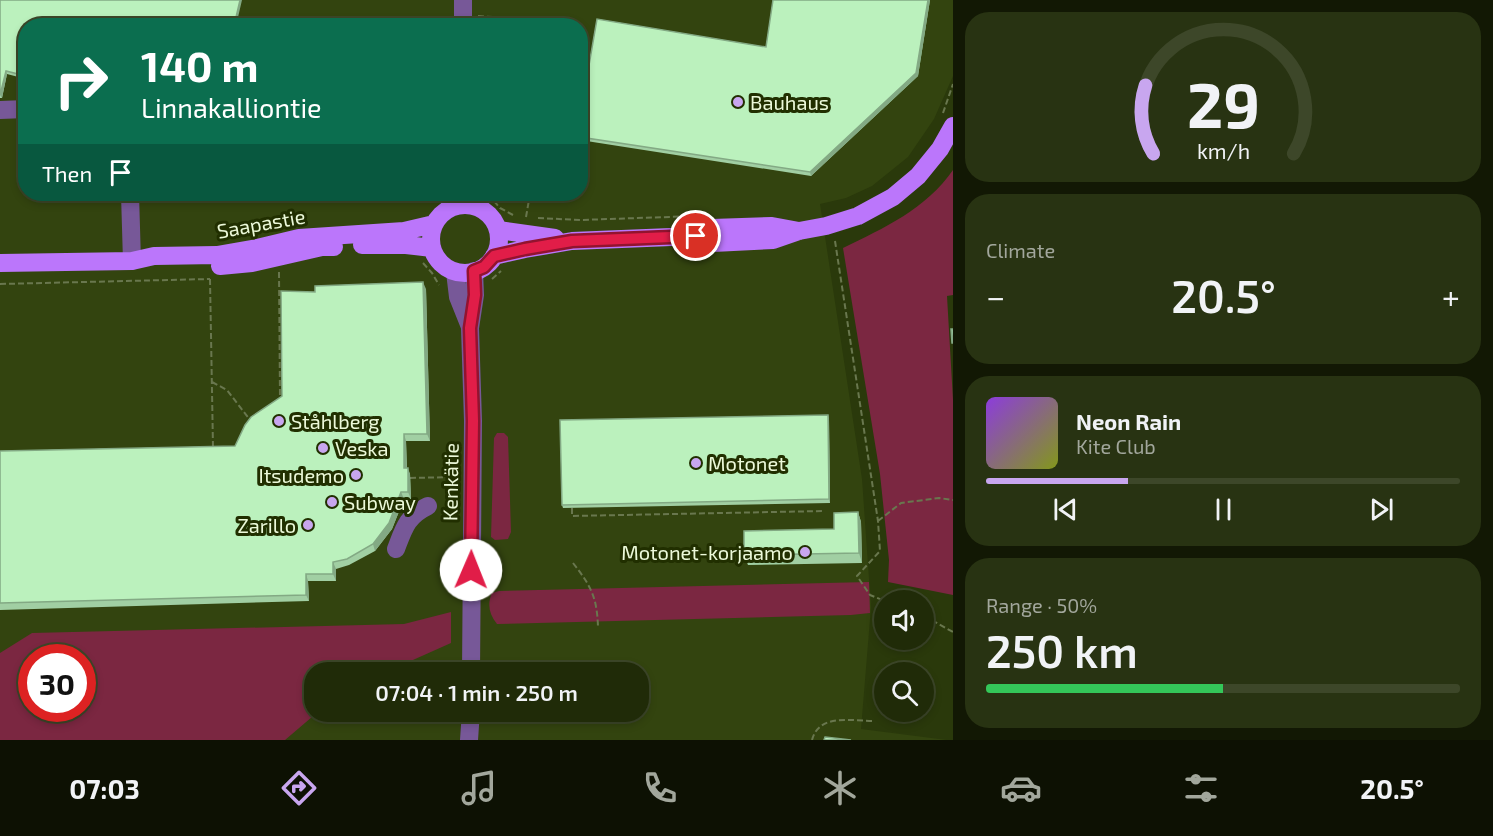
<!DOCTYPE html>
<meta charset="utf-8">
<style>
:root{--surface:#202b08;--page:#283312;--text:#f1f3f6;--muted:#a2a79c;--line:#3d4729;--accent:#c8a6ef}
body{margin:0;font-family:"Exo 2",sans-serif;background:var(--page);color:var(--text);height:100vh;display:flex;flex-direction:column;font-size:22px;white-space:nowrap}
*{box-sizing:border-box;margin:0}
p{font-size:20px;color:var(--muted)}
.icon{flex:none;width:33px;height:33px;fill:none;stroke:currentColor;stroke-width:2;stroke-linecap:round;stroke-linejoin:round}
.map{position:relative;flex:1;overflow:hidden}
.sheet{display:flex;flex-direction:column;gap:12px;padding:12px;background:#121804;width:540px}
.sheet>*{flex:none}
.hud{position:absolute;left:18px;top:18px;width:570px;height:183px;border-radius:24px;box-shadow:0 3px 9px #0003,0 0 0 2px var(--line);background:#0b6e4f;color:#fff;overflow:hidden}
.buttons{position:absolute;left:874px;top:590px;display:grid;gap:12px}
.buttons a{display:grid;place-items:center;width:60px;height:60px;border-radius:50%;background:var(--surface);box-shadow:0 3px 9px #0003,0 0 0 2px var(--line);font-size:30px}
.speed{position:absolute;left:18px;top:644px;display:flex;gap:12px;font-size:30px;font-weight:700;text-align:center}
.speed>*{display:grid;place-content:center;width:78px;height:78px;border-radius:50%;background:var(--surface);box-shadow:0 3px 9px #0003,0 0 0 2px var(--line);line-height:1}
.speed .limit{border:9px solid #d22;background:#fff;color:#111}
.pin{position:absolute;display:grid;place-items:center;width:51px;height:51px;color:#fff;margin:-26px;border:3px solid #fff;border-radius:50%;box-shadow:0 2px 6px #0007}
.me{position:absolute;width:66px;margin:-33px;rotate:1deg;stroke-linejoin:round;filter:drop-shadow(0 0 4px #0008)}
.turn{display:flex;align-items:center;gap:21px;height:126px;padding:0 24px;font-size:27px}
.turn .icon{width:78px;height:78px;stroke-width:2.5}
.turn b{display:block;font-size:42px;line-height:51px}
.then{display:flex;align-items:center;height:57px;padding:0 24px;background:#0003;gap:12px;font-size:22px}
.big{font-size:45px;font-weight:600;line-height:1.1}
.sheet .widget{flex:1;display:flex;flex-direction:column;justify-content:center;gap:9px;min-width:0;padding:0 21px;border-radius:24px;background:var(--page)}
.sheet .dial{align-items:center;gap:0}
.dial svg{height:156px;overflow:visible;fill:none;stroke:var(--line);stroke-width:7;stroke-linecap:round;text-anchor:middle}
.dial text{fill:var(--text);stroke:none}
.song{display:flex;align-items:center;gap:18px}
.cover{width:72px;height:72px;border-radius:9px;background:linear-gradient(135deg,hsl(270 70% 55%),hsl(70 70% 35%))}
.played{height:6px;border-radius:3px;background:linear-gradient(90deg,var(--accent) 30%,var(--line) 30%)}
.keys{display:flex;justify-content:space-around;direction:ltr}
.heat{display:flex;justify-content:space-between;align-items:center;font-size:33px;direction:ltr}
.charge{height:9px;border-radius:4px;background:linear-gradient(90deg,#34c759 50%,var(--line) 0)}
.trip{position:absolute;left:304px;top:662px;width:345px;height:60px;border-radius:24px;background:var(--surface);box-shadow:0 3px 9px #0003,0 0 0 2px var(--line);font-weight:600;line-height:60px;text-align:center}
.tab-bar{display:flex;height:96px;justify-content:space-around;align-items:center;background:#0d1103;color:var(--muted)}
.tab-bar .icon{width:42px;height:42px}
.tab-bar .active{color:var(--accent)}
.tab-bar b{font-size:27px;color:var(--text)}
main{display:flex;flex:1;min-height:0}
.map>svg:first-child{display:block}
.built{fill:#33440f;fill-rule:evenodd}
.green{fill:#7b2741;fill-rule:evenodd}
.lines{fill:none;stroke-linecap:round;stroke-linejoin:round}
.path{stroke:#69774e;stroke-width:2;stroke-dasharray:6 3;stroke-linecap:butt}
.minor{stroke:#775898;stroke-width:18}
.major{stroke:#bb76fb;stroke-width:18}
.wall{fill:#a1cfa3}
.shaded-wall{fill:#83a984}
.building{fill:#bbf1bd;stroke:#83a984;stroke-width:1.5}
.route-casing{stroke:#92132f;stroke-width:15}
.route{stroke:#e11d48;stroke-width:10}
.poi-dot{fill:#c8a6ef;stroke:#212f00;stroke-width:2}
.labels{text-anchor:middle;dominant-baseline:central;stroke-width:6;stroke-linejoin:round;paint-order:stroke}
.poi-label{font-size:20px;fill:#ecf9d9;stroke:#212f00;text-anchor:start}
.street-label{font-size:20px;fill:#ecf9d9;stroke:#212f00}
</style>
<main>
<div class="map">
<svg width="953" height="740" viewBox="0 0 953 740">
<rect width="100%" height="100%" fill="#2a390b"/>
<path class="built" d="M0 0H953V76L934 119 908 157 872 186 846 198 820 204 862 479 871 607 861 729 947 740H0ZM26 26H580V194H26ZM32 657H82V708H32ZM315 672H639V711H315Z"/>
<path class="green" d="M953 170V295L947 296 953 400V595L888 582 889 560 880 474 843 248C884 228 926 209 953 170Z
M497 433H504L508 437 511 532 508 539 495 540 491 537 494 438Z
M869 582 870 613 851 615 497 624C489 614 487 604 492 593L499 591Z
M451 612V643L386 672H315V711H319L285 740H0V653L32 633 404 624ZM32 657H82V708H32Z"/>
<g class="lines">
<path class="path" d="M478 16 535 20
M943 113 953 84
M494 201 500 208 513 215
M526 217 530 194
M538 218 580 220 697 216
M835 241 878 521 880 551 857 576 870 595 885 601
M423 263 432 273 439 285
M279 272 280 398
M210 279 213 447
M492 279 501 271
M0 284 210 279
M212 382 227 390 250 420
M410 478 455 477
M572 508V516L823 511
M878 521 901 503 939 498 953 500
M573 563C591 586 597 597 598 627
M924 616 953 632
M812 740C819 713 852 721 873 721"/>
<path class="minor" d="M463 0V26
M0 110 26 109
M130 194 132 261
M475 194 477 207
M456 205 457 194
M455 272 458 297 470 327
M396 549C404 528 407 516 428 506
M471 672 473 421 470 328 475 295 474 271
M469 740 471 711"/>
<path class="major" d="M431 239a34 34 0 1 1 68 0a34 34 0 1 1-68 0Z
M498 230 555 238
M696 236 713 243 773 240 799 231 826 226 858 216 893 197 918 176 940 149 953 126
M362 245H406L432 248
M494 256 525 249 572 241 696 236 712 228 772 226 799 231
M0 263 132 261 154 256 217 255 257 248 299 238 404 231 434 224
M220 266 252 263 322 247H334"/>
</g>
<path class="wall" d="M0 0 26 26V79L7 74 2 98H0Z
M773 0H930L918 76 811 176 580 140V117L766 47Z
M316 194H396V197L318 199Z
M426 289 430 441H406L407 468 410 474 411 499H404L392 529 375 551 349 565 336 569V581H308L309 601 0 610V451L235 446 282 396 315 292Z
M828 415 829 419 830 503 563 508 562 505Z
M858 512 861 522 862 563 748 565 744 555 834 529Z"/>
<path class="shaded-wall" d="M240 0H242L236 26H234Z
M928 0H930L918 76 811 176 810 172Z
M6 71 7 74 2 98 0 95Z
M423 282 426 289 430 441 427 434Z
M828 415 829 419 830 503 829 499Z
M404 434 406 441 407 474 404 468Z
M408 468 410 474 411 499 408 492Z
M401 492 404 499 392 529 375 551 373 544Z
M858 512 861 522 862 563 859 553Z
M333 562 336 569V581L333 574Z
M306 574 308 581 309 601 306 595Z"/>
<path class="building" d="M0 0H240L234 26H26V76L6 71 0 95Z
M773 0H928L916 73 810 172 580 137V117L597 19 766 47Z
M423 282 427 434H404V468H408V492H401L389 523 373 544 347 559 333 562V574H306V595L0 603V451L235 446 245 425 251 417 282 396 281 291 315 292V286Z
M951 329H953V343H952Z
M828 415 829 499 562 505 560 420Z
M858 512 859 553 744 555V531L834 529V513Z
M825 737 851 740H824Z"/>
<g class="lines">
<g class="route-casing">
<path id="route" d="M471 570 473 421 470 328 475 295 474 271 484 267 494 256 525 249 572 241 696 236"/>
</g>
<use href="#route" class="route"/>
</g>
<g class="poi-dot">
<circle cx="738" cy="102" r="6"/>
<circle cx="279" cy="421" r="6"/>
<circle cx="323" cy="448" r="6"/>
<circle cx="696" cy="463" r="6"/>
<circle cx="356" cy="475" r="6"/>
<circle cx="332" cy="502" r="6"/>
<circle cx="308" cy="525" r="6"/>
<circle cx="805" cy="552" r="6"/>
</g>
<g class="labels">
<g class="poi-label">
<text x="750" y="102">Bauhaus</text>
<text x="291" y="421">Ståhlberg</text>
<text x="335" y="448">Veska</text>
<text x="708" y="463">Motonet</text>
<text x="344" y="475" text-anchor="end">Itsudemo</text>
<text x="344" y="502">Subway</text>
<text x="296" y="525" text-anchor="end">Zarillo</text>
<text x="793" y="552" text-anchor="end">Motonet-korjaamo</text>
</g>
<g class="street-label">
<text transform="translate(261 223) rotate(-10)">Saapastie</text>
<text transform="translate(450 482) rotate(-89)">Kenkätie</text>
</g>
</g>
</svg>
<div class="buttons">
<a><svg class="icon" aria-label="sound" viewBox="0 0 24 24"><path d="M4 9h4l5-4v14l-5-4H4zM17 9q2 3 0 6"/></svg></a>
<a><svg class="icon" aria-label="search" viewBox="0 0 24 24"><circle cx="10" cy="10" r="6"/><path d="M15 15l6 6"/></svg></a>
</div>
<div class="speed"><div class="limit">30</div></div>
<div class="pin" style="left:696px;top:236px;background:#d93025"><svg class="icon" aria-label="arrive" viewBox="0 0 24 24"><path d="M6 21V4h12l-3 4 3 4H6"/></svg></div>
<svg class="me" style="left:471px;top:570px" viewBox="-20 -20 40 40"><circle r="19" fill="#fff"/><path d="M0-13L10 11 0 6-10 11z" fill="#e11d48"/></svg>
<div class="trip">07:04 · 1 min · 250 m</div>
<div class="hud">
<div class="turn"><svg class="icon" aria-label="right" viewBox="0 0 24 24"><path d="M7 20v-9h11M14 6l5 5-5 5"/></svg><div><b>140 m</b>Linnakalliontie</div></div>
<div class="then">Then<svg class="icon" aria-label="arrive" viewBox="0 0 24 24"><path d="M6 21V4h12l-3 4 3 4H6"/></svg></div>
</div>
</div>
<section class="sheet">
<div class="widget dial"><svg viewBox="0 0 100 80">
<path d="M14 69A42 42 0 1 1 86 69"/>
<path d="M14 69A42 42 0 0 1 10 34" stroke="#c8a6ef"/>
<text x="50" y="56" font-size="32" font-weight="700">29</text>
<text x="50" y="72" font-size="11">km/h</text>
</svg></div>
<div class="widget"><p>Climate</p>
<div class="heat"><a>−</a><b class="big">20.5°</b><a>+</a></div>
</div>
<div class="widget">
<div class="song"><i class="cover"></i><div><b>Neon Rain</b><p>Kite Club</p></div></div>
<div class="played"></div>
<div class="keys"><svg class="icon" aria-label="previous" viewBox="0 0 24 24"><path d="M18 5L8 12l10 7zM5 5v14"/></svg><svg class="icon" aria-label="pause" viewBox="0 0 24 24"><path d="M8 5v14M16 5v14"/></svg><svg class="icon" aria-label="next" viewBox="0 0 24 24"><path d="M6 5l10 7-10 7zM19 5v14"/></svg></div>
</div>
<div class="widget"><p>Range · 50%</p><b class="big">250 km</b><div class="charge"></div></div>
</section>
</main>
<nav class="tab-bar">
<b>07:03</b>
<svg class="icon active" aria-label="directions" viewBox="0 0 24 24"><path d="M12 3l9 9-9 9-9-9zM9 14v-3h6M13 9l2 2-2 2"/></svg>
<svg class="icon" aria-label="music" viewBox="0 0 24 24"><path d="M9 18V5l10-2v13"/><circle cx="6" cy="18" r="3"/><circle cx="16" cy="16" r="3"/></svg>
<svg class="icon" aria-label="phone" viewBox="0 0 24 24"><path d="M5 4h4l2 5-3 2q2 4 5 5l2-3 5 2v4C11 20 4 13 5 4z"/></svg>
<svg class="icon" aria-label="climate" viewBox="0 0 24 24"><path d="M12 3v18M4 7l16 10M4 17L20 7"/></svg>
<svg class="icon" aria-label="car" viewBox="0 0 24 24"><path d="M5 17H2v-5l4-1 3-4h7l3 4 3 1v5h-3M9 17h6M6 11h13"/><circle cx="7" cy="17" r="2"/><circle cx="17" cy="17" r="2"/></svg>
<svg class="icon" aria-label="filters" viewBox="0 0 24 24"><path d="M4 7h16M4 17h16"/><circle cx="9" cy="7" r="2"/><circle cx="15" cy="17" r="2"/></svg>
<b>20.5°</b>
</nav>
